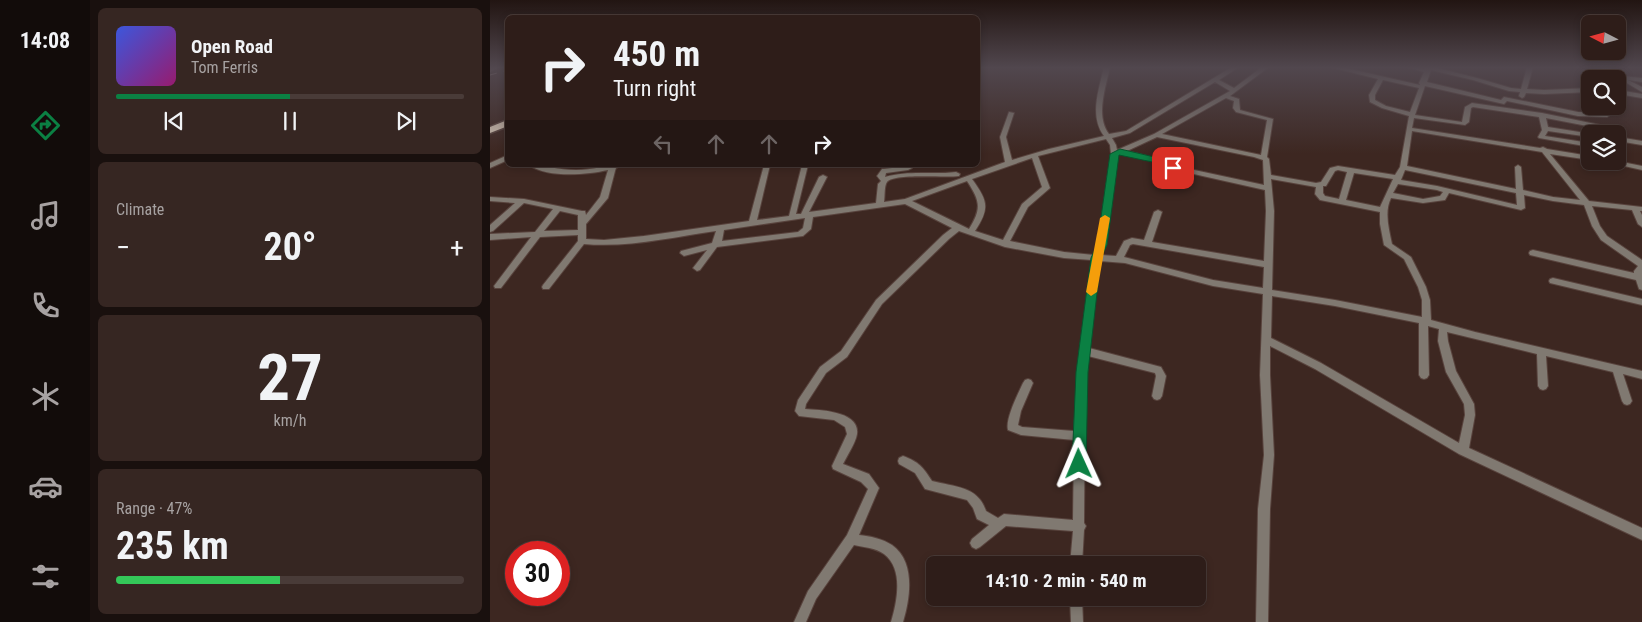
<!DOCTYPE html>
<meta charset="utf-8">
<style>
:root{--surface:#2e1d19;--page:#362622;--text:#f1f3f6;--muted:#a7a2a2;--line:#493b38;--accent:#0b8043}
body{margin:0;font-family:"Roboto Condensed",sans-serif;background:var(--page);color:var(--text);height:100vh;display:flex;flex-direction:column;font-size:19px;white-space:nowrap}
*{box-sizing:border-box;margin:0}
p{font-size:16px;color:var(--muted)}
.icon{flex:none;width:28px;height:28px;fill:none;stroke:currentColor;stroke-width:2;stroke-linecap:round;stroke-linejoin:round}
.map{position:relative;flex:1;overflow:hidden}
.sheet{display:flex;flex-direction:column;gap:8px;padding:8px;background:#19100e;width:400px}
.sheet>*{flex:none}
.hud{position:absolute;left:15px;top:15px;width:475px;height:152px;border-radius:8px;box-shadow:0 2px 8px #0003,0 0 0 1px var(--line);background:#2e1d19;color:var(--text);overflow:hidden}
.needle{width:32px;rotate:276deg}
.tools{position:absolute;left:1091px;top:15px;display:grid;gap:10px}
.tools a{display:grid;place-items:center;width:45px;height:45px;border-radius:8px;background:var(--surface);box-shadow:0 2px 8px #0003,0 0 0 1px var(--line);font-size:25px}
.speed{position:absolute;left:15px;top:541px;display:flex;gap:10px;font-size:25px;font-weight:700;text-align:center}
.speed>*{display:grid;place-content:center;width:65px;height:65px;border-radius:50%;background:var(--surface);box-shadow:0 2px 8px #0003,0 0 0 1px var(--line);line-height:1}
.speed .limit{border:8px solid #d22;background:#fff;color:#111}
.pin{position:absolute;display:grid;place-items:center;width:42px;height:42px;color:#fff;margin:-21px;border-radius:10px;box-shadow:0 2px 8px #0006}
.me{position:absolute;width:55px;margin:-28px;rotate:359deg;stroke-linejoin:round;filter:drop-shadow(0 0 4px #0008)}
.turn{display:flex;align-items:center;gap:18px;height:105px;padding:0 25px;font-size:22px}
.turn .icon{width:65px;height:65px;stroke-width:2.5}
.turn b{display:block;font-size:35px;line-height:42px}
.lanes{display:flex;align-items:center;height:48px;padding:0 25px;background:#0003;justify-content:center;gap:25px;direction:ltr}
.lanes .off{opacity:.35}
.big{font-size:38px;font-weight:700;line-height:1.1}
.sheet .tile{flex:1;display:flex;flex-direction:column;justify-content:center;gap:8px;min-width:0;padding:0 18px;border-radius:8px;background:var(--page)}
.sheet .dial{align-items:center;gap:0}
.dial b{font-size:65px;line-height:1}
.song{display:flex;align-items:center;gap:15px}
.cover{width:60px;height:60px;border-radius:8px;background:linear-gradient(135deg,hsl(230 70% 55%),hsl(320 70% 35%))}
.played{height:5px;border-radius:2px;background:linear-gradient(90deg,var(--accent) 50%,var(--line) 50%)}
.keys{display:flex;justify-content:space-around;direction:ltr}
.heat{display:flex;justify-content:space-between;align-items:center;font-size:28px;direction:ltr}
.charge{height:8px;border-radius:4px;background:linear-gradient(90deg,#34c759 47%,var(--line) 0)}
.trip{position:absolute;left:436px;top:556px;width:280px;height:50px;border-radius:8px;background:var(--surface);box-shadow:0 2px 8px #0003,0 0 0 1px var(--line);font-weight:700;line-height:50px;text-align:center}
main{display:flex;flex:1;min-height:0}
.tab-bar{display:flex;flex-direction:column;width:90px;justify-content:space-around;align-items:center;background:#120c0a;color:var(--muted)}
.tab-bar .icon{width:35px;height:35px}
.tab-bar .selected{color:var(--accent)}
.tab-bar b{font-size:22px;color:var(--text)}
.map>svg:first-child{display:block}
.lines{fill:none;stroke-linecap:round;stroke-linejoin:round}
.minor-casing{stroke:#58433d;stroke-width:2}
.major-casing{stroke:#58433d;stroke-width:3}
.minor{fill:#807971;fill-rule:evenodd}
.major{fill:#d4c5b4;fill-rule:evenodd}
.rail{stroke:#c9bab4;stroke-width:1;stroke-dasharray:7 7;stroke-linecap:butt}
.route{fill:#0b8043;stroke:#07532c}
.slow{fill:#f59e0b}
</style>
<main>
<nav class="tab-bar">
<b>14:08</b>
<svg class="icon selected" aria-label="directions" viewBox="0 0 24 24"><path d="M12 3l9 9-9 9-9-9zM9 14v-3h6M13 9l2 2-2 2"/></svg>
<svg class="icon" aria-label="music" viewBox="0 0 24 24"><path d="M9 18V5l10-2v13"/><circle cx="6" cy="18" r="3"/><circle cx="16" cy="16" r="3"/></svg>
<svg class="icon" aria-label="phone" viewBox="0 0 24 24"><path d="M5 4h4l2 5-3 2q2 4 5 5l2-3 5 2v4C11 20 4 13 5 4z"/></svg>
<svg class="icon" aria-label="climate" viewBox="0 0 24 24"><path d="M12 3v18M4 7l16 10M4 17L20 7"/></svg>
<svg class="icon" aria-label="car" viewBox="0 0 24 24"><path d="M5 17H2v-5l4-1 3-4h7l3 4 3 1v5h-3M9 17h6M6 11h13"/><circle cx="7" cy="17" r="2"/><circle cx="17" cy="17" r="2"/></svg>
<svg class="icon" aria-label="filters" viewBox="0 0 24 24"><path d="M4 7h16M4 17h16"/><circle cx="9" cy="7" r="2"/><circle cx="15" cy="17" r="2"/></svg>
</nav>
<section class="sheet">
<div class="tile">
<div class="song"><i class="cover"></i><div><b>Open Road</b><p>Tom Ferris</p></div></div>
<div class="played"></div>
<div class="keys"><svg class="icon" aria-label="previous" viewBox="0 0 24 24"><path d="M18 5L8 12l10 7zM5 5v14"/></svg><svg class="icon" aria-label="pause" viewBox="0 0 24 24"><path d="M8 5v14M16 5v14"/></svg><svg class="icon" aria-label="next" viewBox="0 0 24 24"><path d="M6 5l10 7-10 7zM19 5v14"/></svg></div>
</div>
<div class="tile"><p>Climate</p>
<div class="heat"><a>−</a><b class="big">20°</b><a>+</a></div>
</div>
<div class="tile dial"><b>27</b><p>km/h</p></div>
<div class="tile"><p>Range · 47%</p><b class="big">235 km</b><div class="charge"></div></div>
</section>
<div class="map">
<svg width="1152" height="622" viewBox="0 0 1152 622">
<rect width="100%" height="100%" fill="#3d2721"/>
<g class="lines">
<g class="minor-casing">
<path id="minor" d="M1 67H9L0 72Z
M614 67H620C616 87 605 116 619 134L636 131 742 67H749L729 80 744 88 772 67H779L740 96 749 99 750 110 783 119 777 157 779 159 781 175 826 183 831 182 840 168 848 166 905 175 910 167 919 116 892 108 880 102 879 95 888 79 840 67H851L930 85 929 83 934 72 916 67 935 69 936 67H943L987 78 1021 88 1031 89 1037 67H1043L1037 89 1054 90 1100 88V92L1054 94 1036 93 1034 97 1032 98 1029 96 1030 92 1019 91 983 80 941 70 937 82 1011 100 1014 97 1088 112 1117 113 1120 115 1117 117 1088 116 1017 101 1014 104 935 86 925 115 972 122 975 107 982 103 1052 113 1120 127 1121 128 1118 130 1056 118 1058 127 1102 134H1100V137L1058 131 1055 136 1100 143V147L1049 138 1048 137 1052 130 1049 117 983 107 981 108 979 122 975 125 924 118 922 128 1050 148 1053 147 1057 149 1100 156V160L1060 154 1099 201 1152 207V211H1150L1152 215V227L1148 224 1142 210 1102 206 1110 226 1117 236 1152 260V290L1149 289 1146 280 1040 255 1039 253 1040 251 1043 250 1144 273V271L1148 266 1111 240 1102 226 1094 205 1063 201 1034 195 1035 208 1031 210 959 193 955 200 933 203 901 198C894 212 899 229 902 244L921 257 936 287 940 300 941 320 985 332 1152 371V379L1133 374 1142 401 1140 404 1137 405 1134 404 1132 401 1123 372 1056 356 1058 386 1056 389 1053 390 1050 389 1048 386 1047 354 957 332 958 341 966 371 984 404 985 415 979 448 1152 528V540L969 454 825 369 780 346V375L784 455 780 509 778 622H766L768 509 774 455 770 375 773 294 723 286 635 263 610 261 599 348 671 367 676 376 672 396 670 399 667 400 664 399 662 396 666 376 665 373 598 356 595 412 594 523 596 526 594 530 592 565H580L583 531 516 526 490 547 486 549 482 547 480 543 482 539 499 525 487 519 483 508 477 500 435 489 425 473 409 464 408 461 409 458 413 456C429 462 433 467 442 481 465 487 488 486 496 511L508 518 514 514 583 520 584 440 531 435 518 430C515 419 528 394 533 383L535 380 538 379 541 380 543 383 531 411 528 425 532 427 584 431 589 357 602 260 574 258 515 247 469 231 459 239 392 304 357 357 336 373 316 404 315 409C330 410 370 411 367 434 366 442 357 456 353 464L379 474 389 488 369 535C380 536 393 539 402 545 426 562 420 599 413 622H401C407 602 414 569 394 554 386 548 373 547 364 545L326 599 316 622H304L318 591 357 535 378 489 371 482 343 469 342 466 357 434 355 427 344 420 309 416 305 411 308 400 330 367 351 351 386 300 453 235 462 228 415 204 323 217 321 229 313 236 227 247 210 270 207 271 203 268 217 250 194 256 190 253 191 251 222 243 226 231C183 237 138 248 94 244L59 289H53L52 287 53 285 88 241V235L50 237 11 288H5L4 286 41 237 0 240V234L45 232 63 209 34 203 3 231 0 232V225L25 203 0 201V197L34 199 92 211H95L96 215 110 197 118 170C96 175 57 178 39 165 54 165 69 170 86 170 102 170 117 165 132 165L126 168 125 171 118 198 96 224V239L114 240 154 236 259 221 274 165H280L267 220 299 216 312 165H318L306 214H311L329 177 333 175 337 177 319 212 386 203 388 184 391 181 387 176 392 169H394L418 166 422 168 418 170 396 173 395 177C419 170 442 175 466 172L470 174 469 176C454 178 405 173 397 182 394 186 395 196 394 202L415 199 515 162 510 137 519 112 524 113 516 137 522 160 559 149 614 136C599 116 609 89 614 67ZM893 80 929 88 920 112 896 106 885 100V95ZM725 82 740 91 664 134 627 150 626 145 622 138 640 133ZM736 98 744 101 743 108 746 112 777 120 771 155 672 134ZM922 131 1052 152 1090 200 1063 197 1033 190 1031 167 1028 165 1025 167 1026 189 917 166ZM667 137 764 157 773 160 774 185 681 165 672 160 637 151ZM616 139 620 145 621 154 608 245 604 255 574 252 520 241 538 207 560 188 548 156ZM631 153 668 162 677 168 775 190 776 211 774 261 662 242 672 212 668 210 664 212 654 240 642 238 634 241 626 256 611 255 616 245 627 155ZM542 158 552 187 532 204 513 240 485 231C500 208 498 201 482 179ZM848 170 857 172 849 199 835 196 833 193V186H836L845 171ZM915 170 1026 193 1027 205 947 186 911 180ZM864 173 903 179 890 207 856 200ZM781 179 826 187 825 194 830 200 890 212V224L894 245 914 259 928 287 932 300V317L845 300 782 290 784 211ZM477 181C490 201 492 208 479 229L422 201ZM908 184 947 190 953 192 950 196 933 199 903 193ZM70 211 88 215V230L54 231ZM315 218 313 228 308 232 232 241 234 230ZM643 244 774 267 773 288 723 280 634 257 640 245ZM782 296 845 306 929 323V375L931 378 934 379 937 378 939 375 938 326 949 329 948 341 956 372 974 404 975 415 969 443 831 363 781 338Z
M1110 67H1117L1132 76 1152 78V82L1138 80 1152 87V92Z
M1128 90 1152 94V98L1128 94Z
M1128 137 1152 141V145L1128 141Z
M18 155V160L0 168V163Z
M1112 161H1127L1152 166V170Z
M1063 278 1152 299V305L1060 283 1059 281 1060 279Z
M580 598H592L593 622H581Z"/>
</g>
<g class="major-casing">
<path id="major" d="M15 121H18V126L0 133V127Z"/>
</g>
<use href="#minor" class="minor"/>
<use href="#major" class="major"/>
<path class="rail" d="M0 75 18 70"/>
</g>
<linearGradient id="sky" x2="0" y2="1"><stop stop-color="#221512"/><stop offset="0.44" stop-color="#51474e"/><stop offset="1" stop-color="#51474e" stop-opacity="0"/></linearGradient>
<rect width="1152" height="154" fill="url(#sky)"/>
<path class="route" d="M630 149 673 159 688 168 683 171 667 163 629 155 617 245 611 258 598 372 596 464 594 468 589 470 584 468 582 464 586 372 601 258 607 245 620 154Z"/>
<path class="slow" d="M615 215 620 218 607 292 601 296 596 292 610 218Z"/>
</svg>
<div class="tools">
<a><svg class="needle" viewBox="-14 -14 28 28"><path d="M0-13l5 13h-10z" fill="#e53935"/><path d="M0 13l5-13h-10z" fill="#a7a2a2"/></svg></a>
<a><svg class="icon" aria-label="search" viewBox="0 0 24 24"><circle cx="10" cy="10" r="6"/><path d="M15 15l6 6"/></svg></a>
<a><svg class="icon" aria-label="layers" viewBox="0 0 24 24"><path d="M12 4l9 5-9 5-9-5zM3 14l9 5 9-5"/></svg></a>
</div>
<div class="speed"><div class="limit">30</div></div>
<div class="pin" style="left:683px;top:168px;background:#d93025"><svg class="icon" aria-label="arrive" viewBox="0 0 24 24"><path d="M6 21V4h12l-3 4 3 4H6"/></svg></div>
<svg class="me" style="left:589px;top:464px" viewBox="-20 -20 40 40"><path d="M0-17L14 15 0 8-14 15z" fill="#0b8043" stroke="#fff" stroke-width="4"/></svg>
<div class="trip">14:10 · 2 min · 540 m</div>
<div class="hud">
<div class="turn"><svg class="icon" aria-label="right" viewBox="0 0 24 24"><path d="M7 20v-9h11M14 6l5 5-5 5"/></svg><div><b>450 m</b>Turn right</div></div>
<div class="lanes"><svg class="icon off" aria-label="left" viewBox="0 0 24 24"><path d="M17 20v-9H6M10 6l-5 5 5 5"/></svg><svg class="icon off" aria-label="ahead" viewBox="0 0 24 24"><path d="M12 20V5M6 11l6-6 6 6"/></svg><svg class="icon off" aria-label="ahead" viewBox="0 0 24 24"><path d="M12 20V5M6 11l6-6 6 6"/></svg><svg class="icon" aria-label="right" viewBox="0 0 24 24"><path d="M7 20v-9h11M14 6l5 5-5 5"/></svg></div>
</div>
</div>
</main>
